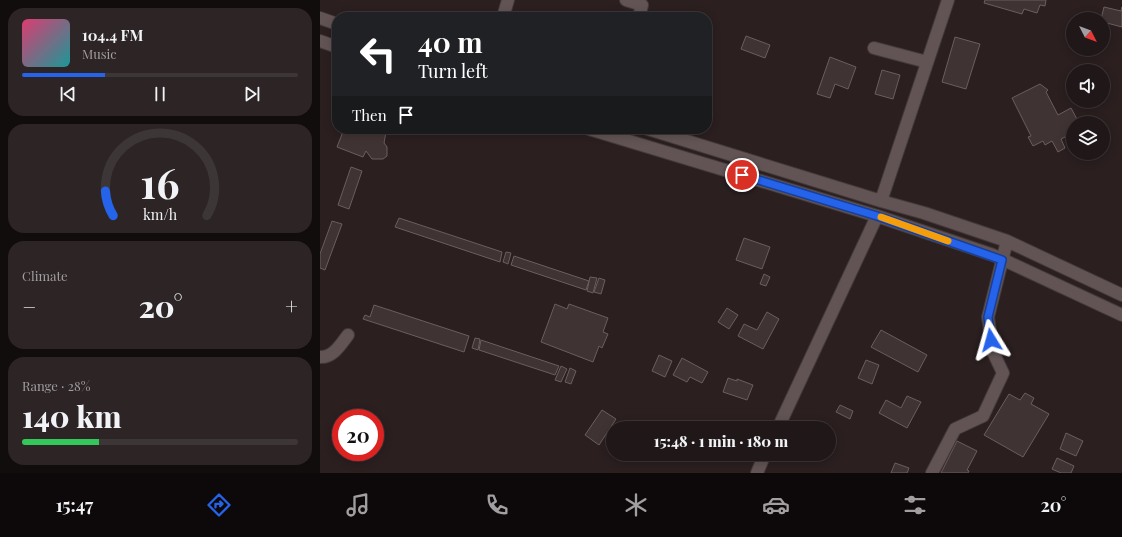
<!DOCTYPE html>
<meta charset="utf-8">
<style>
:root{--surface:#201718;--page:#2d2425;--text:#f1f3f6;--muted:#a29fa2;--line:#3d3637;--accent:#2563eb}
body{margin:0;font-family:"Playfair Display",serif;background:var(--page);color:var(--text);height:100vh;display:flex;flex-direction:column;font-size:15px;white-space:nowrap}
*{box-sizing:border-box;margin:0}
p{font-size:13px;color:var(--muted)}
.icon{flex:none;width:22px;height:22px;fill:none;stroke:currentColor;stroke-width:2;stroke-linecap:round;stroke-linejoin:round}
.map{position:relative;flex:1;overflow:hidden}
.details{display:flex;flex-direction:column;gap:8px;padding:8px;background:#120d0d;width:320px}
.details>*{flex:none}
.hud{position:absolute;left:12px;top:12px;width:380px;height:122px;border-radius:16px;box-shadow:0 2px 10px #0003,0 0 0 1px var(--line);background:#202124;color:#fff;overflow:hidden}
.needle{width:26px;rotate:132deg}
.fabs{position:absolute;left:746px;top:12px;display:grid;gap:8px}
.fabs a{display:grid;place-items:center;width:44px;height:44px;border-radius:50%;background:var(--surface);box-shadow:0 2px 10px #0003,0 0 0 1px var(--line);font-size:20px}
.speed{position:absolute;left:12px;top:409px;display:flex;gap:8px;font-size:20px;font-weight:700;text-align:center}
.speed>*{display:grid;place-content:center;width:52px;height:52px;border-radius:50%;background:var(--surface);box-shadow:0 2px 10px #0003,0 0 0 1px var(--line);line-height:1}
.speed .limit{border:6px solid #d22;background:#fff;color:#111}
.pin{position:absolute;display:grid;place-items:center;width:34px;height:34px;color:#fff;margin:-17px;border:2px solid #fff;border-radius:50%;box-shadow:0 1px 4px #0007}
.me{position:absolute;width:44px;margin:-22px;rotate:352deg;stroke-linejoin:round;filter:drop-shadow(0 0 3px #0008)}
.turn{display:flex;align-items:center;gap:14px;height:84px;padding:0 20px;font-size:18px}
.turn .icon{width:52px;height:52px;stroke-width:2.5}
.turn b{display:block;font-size:28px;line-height:34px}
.then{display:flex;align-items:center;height:38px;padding:0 20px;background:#0003;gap:8px;font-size:15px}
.big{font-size:30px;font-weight:800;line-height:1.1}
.details .card{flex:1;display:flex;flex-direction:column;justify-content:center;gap:6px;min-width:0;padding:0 14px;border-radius:16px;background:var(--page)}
.details .dial{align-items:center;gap:0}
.dial svg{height:104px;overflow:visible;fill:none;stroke:var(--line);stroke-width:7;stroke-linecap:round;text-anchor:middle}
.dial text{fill:var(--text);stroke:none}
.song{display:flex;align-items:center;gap:12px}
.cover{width:48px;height:48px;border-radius:6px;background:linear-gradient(135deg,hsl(340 70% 55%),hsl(180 70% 35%))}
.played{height:4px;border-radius:2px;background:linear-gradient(90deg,var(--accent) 30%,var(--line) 30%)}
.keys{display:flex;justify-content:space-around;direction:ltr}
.heat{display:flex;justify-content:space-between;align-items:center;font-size:22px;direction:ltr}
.charge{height:6px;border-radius:3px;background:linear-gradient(90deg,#34c759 28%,var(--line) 0)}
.trip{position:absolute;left:286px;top:421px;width:230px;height:40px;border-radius:20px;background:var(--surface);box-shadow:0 2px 10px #0003,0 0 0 1px var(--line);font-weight:800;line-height:40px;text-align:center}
.dock{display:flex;height:64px;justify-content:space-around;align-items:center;background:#0d090a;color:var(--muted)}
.dock .icon{width:28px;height:28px}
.dock .on{color:var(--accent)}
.dock b{font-size:18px;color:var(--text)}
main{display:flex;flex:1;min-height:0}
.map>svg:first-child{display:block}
.building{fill:#403334;stroke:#6b5e5e}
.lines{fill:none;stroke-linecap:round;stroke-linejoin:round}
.minor-casing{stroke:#443a3a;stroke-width:14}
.minor{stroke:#625455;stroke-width:12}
.route-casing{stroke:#184099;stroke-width:10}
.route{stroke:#2563eb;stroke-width:7}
.slow{stroke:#f59e0b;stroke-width:7}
</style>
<main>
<section class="details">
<div class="card">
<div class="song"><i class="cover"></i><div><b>104.4 FM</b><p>Music</p></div></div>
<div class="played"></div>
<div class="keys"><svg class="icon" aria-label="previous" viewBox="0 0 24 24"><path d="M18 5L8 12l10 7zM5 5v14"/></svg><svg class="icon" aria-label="pause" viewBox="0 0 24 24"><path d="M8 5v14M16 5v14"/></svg><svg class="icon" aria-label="next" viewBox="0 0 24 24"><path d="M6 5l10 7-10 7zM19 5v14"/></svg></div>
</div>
<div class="card dial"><svg viewBox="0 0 100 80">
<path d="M14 69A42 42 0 1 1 86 69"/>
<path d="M14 69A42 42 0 0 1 8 50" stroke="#2563eb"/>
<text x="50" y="56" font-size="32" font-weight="700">16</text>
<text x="50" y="72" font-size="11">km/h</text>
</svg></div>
<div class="card"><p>Climate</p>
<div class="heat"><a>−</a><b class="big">20°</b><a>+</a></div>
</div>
<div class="card"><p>Range · 28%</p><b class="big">140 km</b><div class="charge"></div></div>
</section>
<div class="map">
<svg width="802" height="473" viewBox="0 0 802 473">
<rect width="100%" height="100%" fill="#2b1f20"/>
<path class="building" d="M665 0H726L725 6 720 5 717 13 704 9 702 14 664 3Z
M784 7 801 11 802 7V27L783 22V19H781Z
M426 36 450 45 445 58 421 49Z
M635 37 660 44 646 89 622 82Z
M387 39 392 41 387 54Z
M510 57 536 67 528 89 515 84 510 98 497 94Z
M562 70 580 75 573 99 555 94Z
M720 84 728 90 726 92 738 115 751 108 759 123H753V133L741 139 745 148 738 152 732 141 725 145 723 141 713 146 708 137 711 136 692 98Z
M24 129H75L72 133 66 132 64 143 67 147V156L63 159H52L46 151 43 157 17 147Z
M31 167 42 171 29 209 18 205Z
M79 218 182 252 180 262 75 227Z
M12 221 22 224 5 270 0 268V254Z
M424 238 450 247 442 269 416 260Z
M186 252 191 253 188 264 183 262Z
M194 256 269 281 266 290 191 265Z
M444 274 450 277 446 286 440 284Z
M270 277 277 278 273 293 267 291Z
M279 278 285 280 281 294 274 292Z
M235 304 247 309 249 304 288 318 283 332 288 334 282 348 279 346 273 362 221 342Z
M54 305 149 336 144 352 43 319 45 315 50 317Z
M407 308 418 315 409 329 398 322Z
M447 312 459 319 443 349 418 336 424 324 437 330Z
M561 330 607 355 598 372 551 347Z
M155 338 160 339 158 350 152 348Z
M161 340 239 366 235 375 159 350Z
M339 355 352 361 345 377 332 371Z
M362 358 388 372 382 383 370 377 367 382 353 375Z
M546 360 559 365 552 384 538 378Z
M241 366 247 369 241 382 235 380Z
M250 368 256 371 251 384 245 382Z
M408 378 417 381V379L433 385 427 400 403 392Z
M705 393 714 398 711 404 729 414 703 457 664 435 689 394 700 400Z
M587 396 601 402 587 428 559 413 566 400 581 408Z
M520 405 533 411 530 419 516 412Z
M282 410 296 419 279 445 265 435Z
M746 433 763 441 756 456 740 449Z
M637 441 657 451 647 470 649 471 648 473H621Z
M737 458 754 466 751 473H741L732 469Z
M575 463 589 468 587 473H571Z"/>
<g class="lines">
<g class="minor-casing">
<path id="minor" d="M306 0 322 5 319 17
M183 17 188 0
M0 18 17 24
M0 41 17 47
M554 48 607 62
M269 129 557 216 673 255 802 315
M328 129 561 201 604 213 687 241 802 295
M561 201 628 0
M0 357C13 358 21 344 28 335
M458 428 557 216
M437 473 445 454
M612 473 635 429 663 416 683 373 673 352 668 317 687 241"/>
</g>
<use href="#minor" class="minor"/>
</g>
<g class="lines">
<g class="route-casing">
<path id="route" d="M422 175 557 216 682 260 668 317 671 340"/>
</g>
<use href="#route" class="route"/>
<path class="slow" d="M561 217 628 241"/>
</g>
</svg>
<div class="fabs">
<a><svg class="needle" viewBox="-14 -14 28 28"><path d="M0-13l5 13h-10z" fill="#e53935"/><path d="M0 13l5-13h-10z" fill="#a29fa2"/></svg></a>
<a><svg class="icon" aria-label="sound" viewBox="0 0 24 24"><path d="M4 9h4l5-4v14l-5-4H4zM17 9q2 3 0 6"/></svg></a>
<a><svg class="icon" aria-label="layers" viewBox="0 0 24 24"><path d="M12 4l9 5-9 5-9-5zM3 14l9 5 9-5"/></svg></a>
</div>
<div class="speed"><div class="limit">20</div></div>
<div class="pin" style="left:422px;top:175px;background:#d93025"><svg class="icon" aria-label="arrive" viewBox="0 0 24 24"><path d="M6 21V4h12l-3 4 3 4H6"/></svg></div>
<svg class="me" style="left:671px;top:340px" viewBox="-20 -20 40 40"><path d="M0-17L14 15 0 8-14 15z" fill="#2563eb" stroke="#fff" stroke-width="4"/></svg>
<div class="trip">15:48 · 1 min · 180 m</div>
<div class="hud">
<div class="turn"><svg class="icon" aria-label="left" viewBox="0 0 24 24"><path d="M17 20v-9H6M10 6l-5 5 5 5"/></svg><div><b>40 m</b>Turn left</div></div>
<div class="then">Then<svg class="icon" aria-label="arrive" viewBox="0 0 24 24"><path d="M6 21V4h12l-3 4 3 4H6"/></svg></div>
</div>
</div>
</main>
<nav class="dock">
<b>15:47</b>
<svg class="icon on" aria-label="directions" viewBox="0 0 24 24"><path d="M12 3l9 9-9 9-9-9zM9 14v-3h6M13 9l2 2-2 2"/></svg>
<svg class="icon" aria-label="music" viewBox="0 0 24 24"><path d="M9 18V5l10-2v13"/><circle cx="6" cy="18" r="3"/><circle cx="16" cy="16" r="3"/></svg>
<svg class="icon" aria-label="phone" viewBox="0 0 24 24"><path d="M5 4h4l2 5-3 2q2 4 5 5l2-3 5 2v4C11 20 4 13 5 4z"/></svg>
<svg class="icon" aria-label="climate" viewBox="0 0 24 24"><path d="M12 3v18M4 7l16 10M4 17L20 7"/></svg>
<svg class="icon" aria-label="car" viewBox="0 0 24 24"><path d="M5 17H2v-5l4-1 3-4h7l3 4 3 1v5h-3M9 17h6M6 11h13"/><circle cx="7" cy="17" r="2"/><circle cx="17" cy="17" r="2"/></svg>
<svg class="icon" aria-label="filters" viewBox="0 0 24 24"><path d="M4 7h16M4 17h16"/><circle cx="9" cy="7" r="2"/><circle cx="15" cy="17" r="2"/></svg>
<b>20°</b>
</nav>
